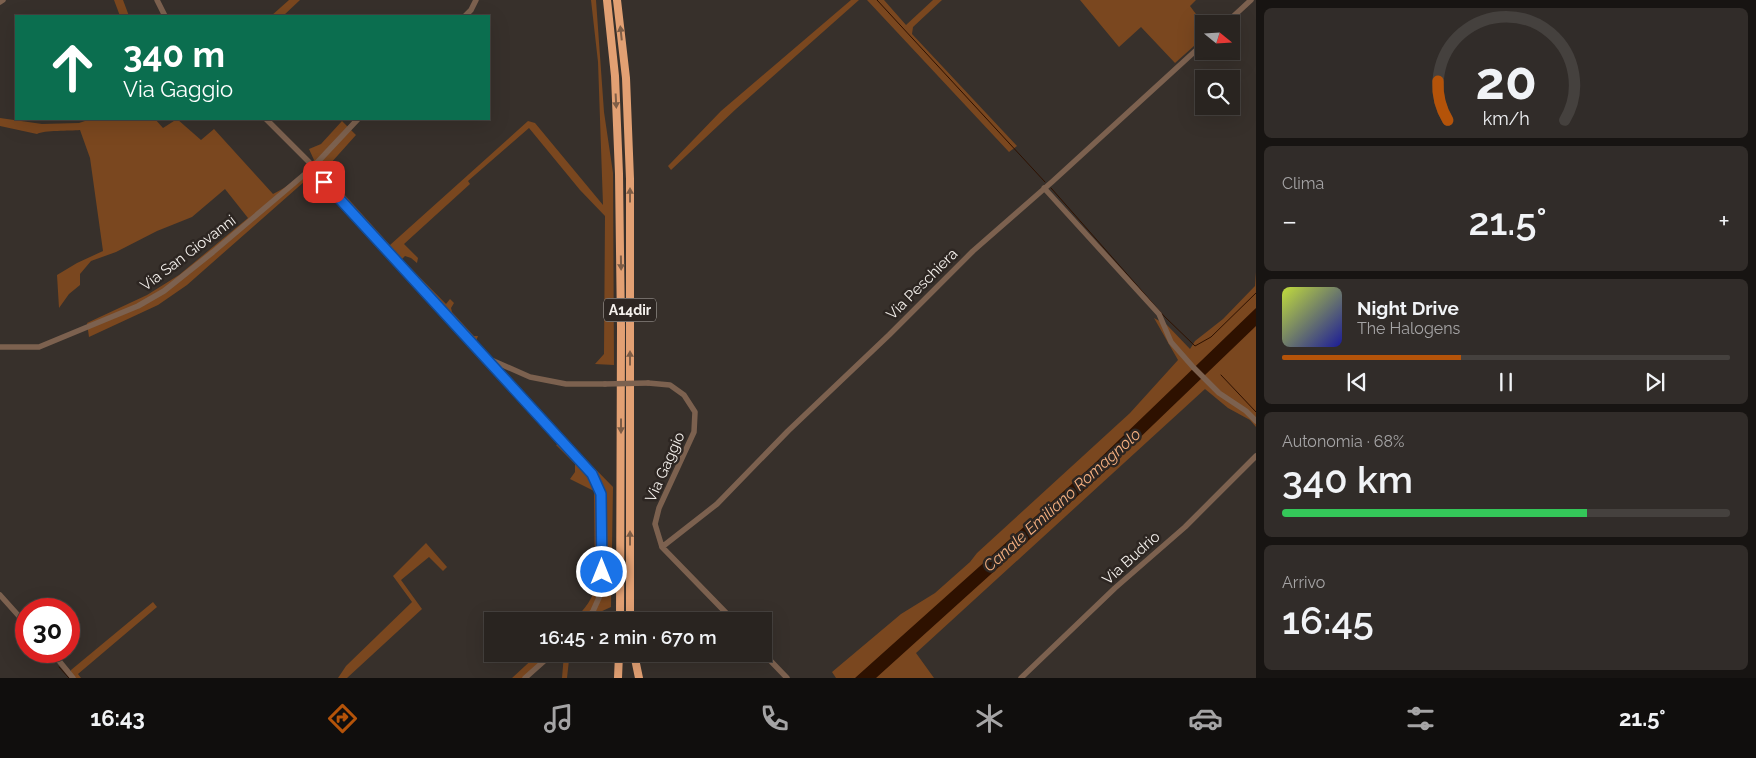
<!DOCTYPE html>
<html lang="it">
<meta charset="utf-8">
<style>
:root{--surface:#292420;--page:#312c29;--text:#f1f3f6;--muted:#a5a4a5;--line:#45413e;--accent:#b45309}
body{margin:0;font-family:Raleway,sans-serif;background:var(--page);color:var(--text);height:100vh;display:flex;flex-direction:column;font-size:19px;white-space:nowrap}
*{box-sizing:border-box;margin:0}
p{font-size:16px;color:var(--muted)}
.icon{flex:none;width:28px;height:28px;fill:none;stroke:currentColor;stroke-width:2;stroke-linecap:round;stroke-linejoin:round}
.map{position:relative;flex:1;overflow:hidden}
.details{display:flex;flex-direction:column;gap:8px;padding:8px;background:#171412;width:500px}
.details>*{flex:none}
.guide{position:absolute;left:15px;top:15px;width:475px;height:105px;border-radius:0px;box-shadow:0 5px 20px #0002,0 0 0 1px var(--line);background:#0b6e4f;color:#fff;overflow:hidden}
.needle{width:32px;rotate:108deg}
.tools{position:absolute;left:1195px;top:15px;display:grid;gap:10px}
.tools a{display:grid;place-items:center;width:45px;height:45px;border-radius:0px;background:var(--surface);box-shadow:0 5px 20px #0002,0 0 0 1px var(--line);font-size:25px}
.speed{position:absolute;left:15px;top:598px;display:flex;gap:10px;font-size:25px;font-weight:700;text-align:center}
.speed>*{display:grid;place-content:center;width:65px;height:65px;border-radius:50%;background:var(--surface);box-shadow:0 5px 20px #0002,0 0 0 1px var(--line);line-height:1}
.speed .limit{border:8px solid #d22;background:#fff;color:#111}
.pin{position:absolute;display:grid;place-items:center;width:42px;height:42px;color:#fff;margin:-21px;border-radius:10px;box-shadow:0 2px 8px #0006}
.me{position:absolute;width:55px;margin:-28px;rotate:0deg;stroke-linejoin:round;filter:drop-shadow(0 0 4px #0008)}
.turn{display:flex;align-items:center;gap:18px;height:105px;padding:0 25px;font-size:22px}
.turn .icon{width:65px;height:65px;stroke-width:2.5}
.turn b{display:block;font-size:35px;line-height:42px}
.big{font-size:38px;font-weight:600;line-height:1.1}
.details .tile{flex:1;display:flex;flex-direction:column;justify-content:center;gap:8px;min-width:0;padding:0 18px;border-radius:8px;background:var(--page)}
.details .dial{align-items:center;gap:0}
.dial svg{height:130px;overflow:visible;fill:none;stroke:var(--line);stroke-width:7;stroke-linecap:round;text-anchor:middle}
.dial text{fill:var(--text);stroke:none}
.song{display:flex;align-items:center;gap:15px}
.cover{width:60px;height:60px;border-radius:8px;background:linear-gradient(135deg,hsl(70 70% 55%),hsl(240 70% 35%))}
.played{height:5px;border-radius:2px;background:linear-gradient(90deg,var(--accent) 40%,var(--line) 40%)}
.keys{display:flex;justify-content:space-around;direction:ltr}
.heat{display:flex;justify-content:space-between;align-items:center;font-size:28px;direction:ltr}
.charge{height:8px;border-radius:4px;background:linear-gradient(90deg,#34c759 68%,var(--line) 0)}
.trip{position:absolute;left:484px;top:612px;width:288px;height:50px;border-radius:0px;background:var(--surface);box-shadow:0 5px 20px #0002,0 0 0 1px var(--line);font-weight:600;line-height:50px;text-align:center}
.tabs{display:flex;height:80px;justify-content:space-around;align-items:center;background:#100e0d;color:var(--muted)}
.tabs .icon{width:35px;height:35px}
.tabs .on{color:var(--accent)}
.tabs b{font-size:22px;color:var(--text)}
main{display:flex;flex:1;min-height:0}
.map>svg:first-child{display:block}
.green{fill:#7a471f}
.water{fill:#2e1100}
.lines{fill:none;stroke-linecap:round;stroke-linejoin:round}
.stream{stroke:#2e1100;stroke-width:1}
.minor{stroke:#7c614f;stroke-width:5.5}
.highway{stroke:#e2a073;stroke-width:8}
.minor-bridge{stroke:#7c614f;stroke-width:5.5}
.oneway{fill:#7e5d46}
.route-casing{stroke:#114b97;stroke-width:12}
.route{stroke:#1a73e8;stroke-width:9}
.labels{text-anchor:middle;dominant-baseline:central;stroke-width:5;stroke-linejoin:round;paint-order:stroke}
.shield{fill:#2d2622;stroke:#b8b3af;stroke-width:1}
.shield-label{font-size:14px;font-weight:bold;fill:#f4f0ec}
.street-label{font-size:15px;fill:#f4f0ec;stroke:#2d2622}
.water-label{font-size:16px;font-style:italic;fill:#f5b080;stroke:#2d2622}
</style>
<main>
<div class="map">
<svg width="1256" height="678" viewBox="0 0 1256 678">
<rect width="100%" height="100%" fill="#37302b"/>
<path class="green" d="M114 0H123L129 16H120Z
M289 0H300L283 16H271Z
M591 0H596L604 112 613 173 614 365 595 364 604 354 605 216 580 190 529 128 468 181 470 184 404 244 418 258 417 263 411 258 405 256 402 259 446 304 450 299 454 303 451 308 452 312 474 336H478L472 351 314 179 305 181 187 285 158 305 89 337 87 323 147 295 179 275 248 218 225 189 192 217 157 231 116 252 91 261 80 274V285L69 294 59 308 57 275 77 263 103 251 90 158 80 130C70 131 44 130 37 134L0 126V118L42 124 79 123 91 119H155L163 128 177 119 201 140 214 129 273 194C288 187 305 174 314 160L309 149 321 144 342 121 356 135 330 164 325 173 390 245 528 121 535 123 603 205 598 62Z
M851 0H859L736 109 671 170 668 166 721 111Z
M867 0H884L906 25 933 0H942L913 27 912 34 1017 146 1009 152Z
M1080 0H1196L1190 6 1204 25V37L1175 63 1141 27 1119 47Z
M1256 272V427L1250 420 1228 408 1205 389 916 653 934 678H836L832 672 901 614 935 593 970 562 977 553 1130 413 1178 360 1154 318 1167 325 1190 349 1195 341 1223 319 1255 286Z
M566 439 613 487 611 607 600 612 599 621H572C583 611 590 603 595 589L594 491 570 479 575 472V464L556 445Z
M426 543 447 567 443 571 429 557 401 580 422 609 347 678H338L346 666 412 602 393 576Z
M153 602 157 607 78 674 81 678H70L71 670Z
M538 654H553L528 678H512Z
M564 654H574L569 660 567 678H562Z"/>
<path class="water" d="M1256 308V326L1102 474 876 678H855L1093 465Z"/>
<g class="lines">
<path class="stream" d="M877 0 1045 182
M1051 188 1164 316 1195 346 1211 337 1256 293
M1221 375 1256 412
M59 667 69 678"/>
<path class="minor" d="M157 0 165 16
M0 2 3 0
M465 16 471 10 476 0
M1225 24 1251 0
M266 119 309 162 312 168 592 474 601 494 602 591 593 611 584 621
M1044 188 1159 314 1171 342 1193 367 1219 393 1246 411 1256 421
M0 347H39L138 306 164 291 213 252 312 168 358 119
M489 359 530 377 566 384H605
M648 383 670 385 684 395 695 412 694 432 659 508 655 524 662 547 734 621
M662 547 717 504 788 431 889 335 973 251 1053 181 1204 43
M0 595 26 624
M51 651 73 678
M762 652 787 678
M525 678 552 654
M1021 678 1115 588 1185 527 1256 456"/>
<path class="highway" d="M607 0 615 76 619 174 621 327 620 621
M617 0 626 78 630 179V621
M634 654 639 678
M618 678 619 654"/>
<path class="minor-bridge" d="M605 384 648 383"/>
</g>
<defs><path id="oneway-solid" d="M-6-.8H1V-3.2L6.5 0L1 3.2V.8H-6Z" transform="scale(1.25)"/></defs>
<g class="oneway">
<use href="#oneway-solid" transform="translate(621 33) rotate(-96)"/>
<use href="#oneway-solid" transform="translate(616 101) rotate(87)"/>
<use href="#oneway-solid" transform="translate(630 195) rotate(-90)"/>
<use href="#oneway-solid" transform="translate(621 263) rotate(89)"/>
<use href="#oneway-solid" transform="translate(630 358) rotate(-90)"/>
<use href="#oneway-solid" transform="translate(621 426) rotate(90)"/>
<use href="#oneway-solid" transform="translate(630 538) rotate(-90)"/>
</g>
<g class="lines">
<g class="route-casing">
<path id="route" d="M324 182 592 474 601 494 602 572"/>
</g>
<use href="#route" class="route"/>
</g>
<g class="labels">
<rect class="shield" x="604" y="298.5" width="52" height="23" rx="4"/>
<g class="shield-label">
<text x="630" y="310">A14dir</text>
</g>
<g class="street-label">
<text transform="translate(188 253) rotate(-37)">Via San Giovanni</text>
<text transform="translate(922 284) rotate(-45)">Via Peschiera</text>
<text transform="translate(665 467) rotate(-66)">Via Gaggio</text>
<text transform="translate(1131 558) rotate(-42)">Via Budrio</text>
</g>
<g class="water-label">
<text transform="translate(1062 500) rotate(-42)">Canale Emiliano Romagnolo</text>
</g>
</g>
</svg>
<div class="tools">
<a><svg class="needle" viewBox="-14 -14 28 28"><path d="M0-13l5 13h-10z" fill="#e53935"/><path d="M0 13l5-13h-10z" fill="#a5a4a5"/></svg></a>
<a><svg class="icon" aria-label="search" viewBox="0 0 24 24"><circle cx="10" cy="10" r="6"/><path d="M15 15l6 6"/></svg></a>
</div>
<div class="speed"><div class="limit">30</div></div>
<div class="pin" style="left:324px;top:182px;background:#d93025"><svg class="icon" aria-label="arrive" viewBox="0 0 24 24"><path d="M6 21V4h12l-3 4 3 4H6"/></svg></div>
<svg class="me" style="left:602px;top:572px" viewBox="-20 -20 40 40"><circle r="17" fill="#1a73e8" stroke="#fff" stroke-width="3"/><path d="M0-11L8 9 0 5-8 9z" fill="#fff"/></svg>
<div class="trip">16:45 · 2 min · 670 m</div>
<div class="guide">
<div class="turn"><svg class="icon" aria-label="ahead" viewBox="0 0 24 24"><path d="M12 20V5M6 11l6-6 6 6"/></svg><div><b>340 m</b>Via Gaggio</div></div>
</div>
</div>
<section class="details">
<div class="tile dial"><svg viewBox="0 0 100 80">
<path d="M14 69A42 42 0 1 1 86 69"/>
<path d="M14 69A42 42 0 0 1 8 45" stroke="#b45309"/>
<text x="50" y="56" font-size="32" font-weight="700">20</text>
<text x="50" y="72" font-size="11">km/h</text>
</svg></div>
<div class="tile"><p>Clima</p>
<div class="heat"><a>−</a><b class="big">21.5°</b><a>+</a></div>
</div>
<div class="tile">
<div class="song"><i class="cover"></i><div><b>Night Drive</b><p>The Halogens</p></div></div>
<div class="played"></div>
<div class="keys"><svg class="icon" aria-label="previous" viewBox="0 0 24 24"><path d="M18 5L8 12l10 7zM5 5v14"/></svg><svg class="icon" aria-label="pause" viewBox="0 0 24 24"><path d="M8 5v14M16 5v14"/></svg><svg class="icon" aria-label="next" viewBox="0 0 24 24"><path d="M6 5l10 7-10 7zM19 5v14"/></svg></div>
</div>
<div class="tile"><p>Autonomia · 68%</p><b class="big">340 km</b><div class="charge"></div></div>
<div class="tile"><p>Arrivo</p><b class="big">16:45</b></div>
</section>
</main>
<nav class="tabs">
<b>16:43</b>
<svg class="icon on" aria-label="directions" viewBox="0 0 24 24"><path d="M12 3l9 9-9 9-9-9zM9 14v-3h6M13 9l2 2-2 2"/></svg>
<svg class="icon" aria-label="music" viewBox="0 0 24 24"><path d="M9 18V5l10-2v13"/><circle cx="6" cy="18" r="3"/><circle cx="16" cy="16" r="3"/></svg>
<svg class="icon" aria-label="phone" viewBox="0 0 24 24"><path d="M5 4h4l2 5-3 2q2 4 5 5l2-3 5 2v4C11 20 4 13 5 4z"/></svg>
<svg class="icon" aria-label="climate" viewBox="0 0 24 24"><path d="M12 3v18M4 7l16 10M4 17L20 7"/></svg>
<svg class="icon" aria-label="car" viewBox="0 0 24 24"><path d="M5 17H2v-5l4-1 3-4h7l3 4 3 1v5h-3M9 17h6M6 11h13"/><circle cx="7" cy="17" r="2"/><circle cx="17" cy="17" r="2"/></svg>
<svg class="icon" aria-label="filters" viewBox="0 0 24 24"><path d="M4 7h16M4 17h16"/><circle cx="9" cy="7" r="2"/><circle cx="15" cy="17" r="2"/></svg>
<b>21.5°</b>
</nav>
